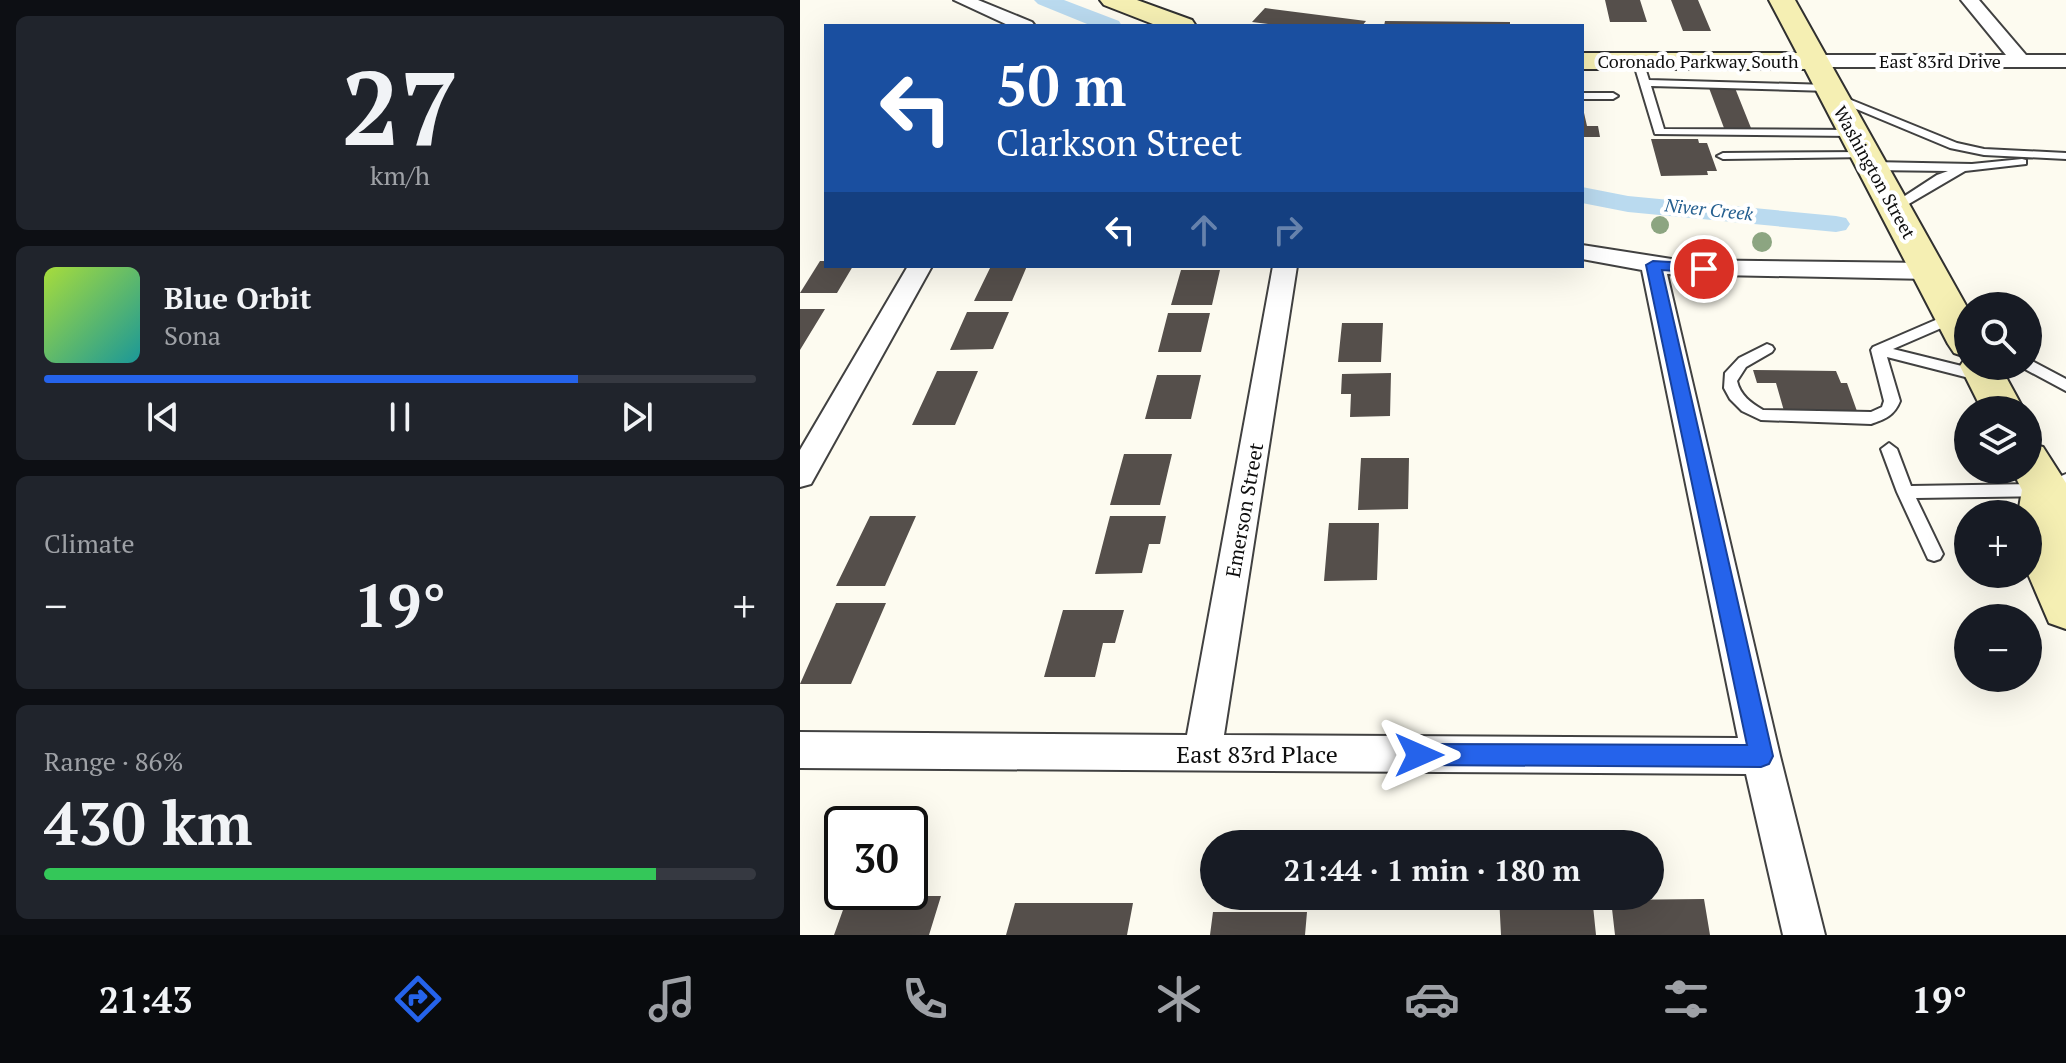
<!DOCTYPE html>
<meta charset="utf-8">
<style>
:root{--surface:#171b24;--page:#20242c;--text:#f1f3f6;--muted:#9ea1a6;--line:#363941;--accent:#2563eb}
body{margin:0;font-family:"PT Serif",serif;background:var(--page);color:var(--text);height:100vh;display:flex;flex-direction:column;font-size:30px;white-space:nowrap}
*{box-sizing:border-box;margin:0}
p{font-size:26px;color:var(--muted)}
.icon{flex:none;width:44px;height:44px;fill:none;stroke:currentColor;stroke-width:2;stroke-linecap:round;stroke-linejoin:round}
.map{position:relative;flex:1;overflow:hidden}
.details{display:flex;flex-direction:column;gap:16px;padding:16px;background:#0d0f14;width:800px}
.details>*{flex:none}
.banner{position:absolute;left:24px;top:24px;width:760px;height:244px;border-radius:0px;box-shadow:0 8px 32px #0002;background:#1a4fa0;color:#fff;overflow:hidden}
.fabs{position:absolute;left:1154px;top:292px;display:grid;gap:16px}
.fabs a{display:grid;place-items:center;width:88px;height:88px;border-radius:50%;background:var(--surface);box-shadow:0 8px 32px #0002;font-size:40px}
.speed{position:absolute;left:24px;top:806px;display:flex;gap:16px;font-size:40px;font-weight:700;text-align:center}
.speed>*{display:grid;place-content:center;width:104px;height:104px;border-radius:50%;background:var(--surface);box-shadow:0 8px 32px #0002;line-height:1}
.speed .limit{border:4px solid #111;border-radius:12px;background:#fff;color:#111}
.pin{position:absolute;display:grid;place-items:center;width:68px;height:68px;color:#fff;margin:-34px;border:4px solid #fff;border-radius:50%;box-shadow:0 2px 8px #0007}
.me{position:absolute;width:88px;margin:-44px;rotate:90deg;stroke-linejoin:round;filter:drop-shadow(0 0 6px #0008)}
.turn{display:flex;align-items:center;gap:28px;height:168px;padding:0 40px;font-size:36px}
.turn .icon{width:104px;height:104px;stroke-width:2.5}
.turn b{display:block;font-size:56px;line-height:68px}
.lanes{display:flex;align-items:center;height:76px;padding:0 40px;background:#0003;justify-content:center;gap:40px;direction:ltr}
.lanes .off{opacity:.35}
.big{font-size:60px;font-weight:700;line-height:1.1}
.details .widget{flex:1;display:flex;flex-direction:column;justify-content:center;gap:12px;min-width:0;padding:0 28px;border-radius:12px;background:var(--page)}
.details .dial{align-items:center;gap:0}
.dial b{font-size:104px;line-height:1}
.song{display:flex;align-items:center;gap:24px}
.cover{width:96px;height:96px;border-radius:12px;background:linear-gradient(135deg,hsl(80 70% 55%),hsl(180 70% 35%))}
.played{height:8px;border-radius:4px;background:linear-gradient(90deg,var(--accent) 75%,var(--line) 75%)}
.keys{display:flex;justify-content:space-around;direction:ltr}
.heat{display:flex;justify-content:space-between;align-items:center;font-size:44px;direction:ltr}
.charge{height:12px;border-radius:6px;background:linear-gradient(90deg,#34c759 86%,var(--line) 0)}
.trip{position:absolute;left:400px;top:830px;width:464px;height:80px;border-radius:40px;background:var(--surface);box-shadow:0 8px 32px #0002;font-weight:700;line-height:80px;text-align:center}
.tabs{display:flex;height:128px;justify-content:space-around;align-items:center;background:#090b0e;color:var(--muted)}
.tabs .icon{width:56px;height:56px}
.tabs .on{color:var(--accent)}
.tabs b{font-size:36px;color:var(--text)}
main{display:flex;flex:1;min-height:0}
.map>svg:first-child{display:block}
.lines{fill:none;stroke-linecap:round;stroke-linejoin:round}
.canal{fill:#badaef;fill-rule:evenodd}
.building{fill:#554f4b}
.lane-casing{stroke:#414141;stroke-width:4}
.street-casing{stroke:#414141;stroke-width:4}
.secondary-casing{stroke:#303030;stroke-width:4}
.lane{fill:#fff;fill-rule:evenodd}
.street{fill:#fff;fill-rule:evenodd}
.secondary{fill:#f5efb3;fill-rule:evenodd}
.tree{fill:#8ca581}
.route{fill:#2563eb;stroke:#184099;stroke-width:2}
.labels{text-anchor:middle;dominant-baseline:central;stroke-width:8;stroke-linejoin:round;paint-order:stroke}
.far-street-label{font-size:18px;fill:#0e0e0e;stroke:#fff}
.far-water-label{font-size:18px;font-style:italic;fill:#266090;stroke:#fff}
.street-label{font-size:20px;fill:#0e0e0e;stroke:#fff}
.near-street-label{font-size:24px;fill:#0e0e0e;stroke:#fff}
</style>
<main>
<section class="details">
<div class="widget dial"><b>27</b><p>km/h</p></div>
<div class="widget">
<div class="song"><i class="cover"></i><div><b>Blue Orbit</b><p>Sona</p></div></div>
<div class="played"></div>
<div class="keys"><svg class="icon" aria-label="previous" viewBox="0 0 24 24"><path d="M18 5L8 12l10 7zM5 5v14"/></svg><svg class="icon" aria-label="pause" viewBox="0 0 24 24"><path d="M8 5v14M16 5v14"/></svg><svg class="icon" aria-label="next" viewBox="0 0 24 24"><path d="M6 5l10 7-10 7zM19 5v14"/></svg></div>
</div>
<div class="widget"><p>Climate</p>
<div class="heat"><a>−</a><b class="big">19°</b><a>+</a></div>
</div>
<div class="widget"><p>Range · 86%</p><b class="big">430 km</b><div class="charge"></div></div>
</section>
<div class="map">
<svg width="1266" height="935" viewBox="0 0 1266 935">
<rect width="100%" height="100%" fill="#fdfbf0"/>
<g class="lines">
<path class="canal" d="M234 0H264L319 21 322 26H292L238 4Z
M782 187 828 196 1036 216 1046 218 1050 224 1046 230 1036 232 828 212 782 203Z"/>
</g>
<path class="building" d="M805 0H840L847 22H810Z
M871 0H898L911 31H883Z
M465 8 566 21 562 26H483L452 22Z
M585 21 710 22V26H584Z
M909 88H935L951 128H924Z
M782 104 787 126H798L800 137H782Z
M851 139H898L899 143H907L917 171H907L908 175 861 176Z
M20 261H26V266H53L37 293H0Z
M191 266H227L212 301H174Z
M381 270H420L412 305H371Z
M0 309H25L0 350Z
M167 312H209L193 349 150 350Z
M368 313H410L401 352H358Z
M542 323H583L581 362H538Z
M953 370 1036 371 1041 383H1047L1058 414 984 411 976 383H957Z
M137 371H178L155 425H112Z
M591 373 590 416 550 417 551 394H541L542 374Z
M357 375H401L391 419H345Z
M324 454H372L360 505H310Z
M561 458H609L608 509 558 510Z
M70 516H116L85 586H36Z
M310 516H366L360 544H349L342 573 295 574Z
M529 523H579L577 580 524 581Z
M36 603H86L51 684H0Z
M263 610H324L315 643H303L295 677H244Z
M48 896H141L129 935H34Z
M699 896H792L796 935H701Z
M904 899 910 935H815L811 900Z
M215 903H333L327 935H206Z
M413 912H507L505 935H410Z"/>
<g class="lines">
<g class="lane-casing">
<path id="lane" d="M838 58 843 61 849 80 1029 85 1034 88 1029 91 851 86 864 129 1054 130 1060 133 1054 136 855 134 833 61Z
M782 93H813L818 96 813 99H782Z
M1034 93 1157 143 1184 149 1266 153V159L1184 155 1150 148 1030 98 1029 96Z
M1066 152 1070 153V157L923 159 917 156 923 153Z
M1222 159 1226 160V164L1165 171 1095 212 1091 211V205L1137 175 1148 171 1072 170 1066 166 1072 162 1172 164Z
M1154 312 1168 320V331L1153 323 1093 349 1186 372 1188 376 1186 380 1181 381 1087 357 1100 401C1094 416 1085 419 1071 424L961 420 942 411 930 399 924 388 925 373 939 358 967 344 972 346 974 349 972 352 946 367 937 381C940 395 951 403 963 410L1071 412 1082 407 1084 401 1071 350 1073 347Z
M1228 359 1266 379V391L1223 368 1228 366Z
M1089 443 1097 449 1111 486 1242 484 1266 474V487L1244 496 1116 498 1143 554 1140 559 1134 561 1128 559 1097 492 1081 449Z"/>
</g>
<g class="street-casing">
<path id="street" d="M154 0H178L232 22 235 26H210Z
M1161 0H1179L1226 55H1266V67H1015L1005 61 1015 55H1206Z
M782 245 878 260 1129 263 1138 266 1141 271 1138 276 1129 279 867 274 980 756 1025 935H983L946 774 0 768V732L387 735 473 266H497L424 735 938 738 842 270 782 259Z
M108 266H132L11 484 0 487V450Z"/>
</g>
<g class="secondary-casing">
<path id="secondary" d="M300 0H337L392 20 396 26H358L304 5Z
M969 0H995L1168 309V366H1200L1224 410H1182L1160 366 1166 357 1154 353 1148 344 1005 69H782V53H997Z
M1228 443 1243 447 1266 483V629L1249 623 1228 574V514H1218L1222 490 1212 470H1228Z"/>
</g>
<use href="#lane" class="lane"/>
<use href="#street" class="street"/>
<use href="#secondary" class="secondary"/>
</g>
<g class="tree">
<circle cx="860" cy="225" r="9"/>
<circle cx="962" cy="242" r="10"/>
</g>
<path class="route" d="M853 261 904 264 911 269 904 273 862 270 973 756 969 764 961 767 619 765 611 762 608 755 611 747 619 744 947 745 846 265Z"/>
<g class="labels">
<g class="far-street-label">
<text x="898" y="61">Coronado Parkway South</text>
<text x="1140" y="61">East 83rd Drive</text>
<text transform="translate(1075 172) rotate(61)">Washington Street</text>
</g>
<g class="far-water-label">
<text transform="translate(909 209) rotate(6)">Niver Creek</text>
</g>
<g class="street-label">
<text transform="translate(444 510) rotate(-80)">Emerson Street</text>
</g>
<g class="near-street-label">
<text x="457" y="754">East 83rd Place</text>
</g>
</g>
</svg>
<div class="fabs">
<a><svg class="icon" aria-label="search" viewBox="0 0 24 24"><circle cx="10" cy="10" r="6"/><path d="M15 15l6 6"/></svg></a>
<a><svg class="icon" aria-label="layers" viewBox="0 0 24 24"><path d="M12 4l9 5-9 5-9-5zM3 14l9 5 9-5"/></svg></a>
<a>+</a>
<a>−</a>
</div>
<div class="speed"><div class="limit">30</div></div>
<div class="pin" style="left:904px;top:269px;background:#d93025"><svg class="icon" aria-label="arrive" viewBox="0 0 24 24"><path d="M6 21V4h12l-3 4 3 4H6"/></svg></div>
<svg class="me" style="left:619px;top:755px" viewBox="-20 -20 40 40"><path d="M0-17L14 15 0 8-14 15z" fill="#2563eb" stroke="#fff" stroke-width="4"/></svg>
<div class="trip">21:44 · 1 min · 180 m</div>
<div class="banner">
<div class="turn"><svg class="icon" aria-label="left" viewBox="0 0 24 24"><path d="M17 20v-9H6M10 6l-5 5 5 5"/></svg><div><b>50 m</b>Clarkson Street</div></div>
<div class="lanes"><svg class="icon" aria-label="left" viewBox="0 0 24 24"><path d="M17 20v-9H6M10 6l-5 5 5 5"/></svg><svg class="icon off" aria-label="ahead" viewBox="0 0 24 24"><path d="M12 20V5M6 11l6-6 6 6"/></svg><svg class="icon off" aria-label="right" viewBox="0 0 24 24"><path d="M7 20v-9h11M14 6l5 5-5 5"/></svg></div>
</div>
</div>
</main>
<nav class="tabs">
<b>21:43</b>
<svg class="icon on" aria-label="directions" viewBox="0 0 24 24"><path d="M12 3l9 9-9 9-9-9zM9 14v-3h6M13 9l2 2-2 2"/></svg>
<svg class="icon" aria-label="music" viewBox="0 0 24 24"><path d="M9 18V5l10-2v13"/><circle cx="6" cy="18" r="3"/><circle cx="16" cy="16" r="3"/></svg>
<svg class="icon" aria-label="phone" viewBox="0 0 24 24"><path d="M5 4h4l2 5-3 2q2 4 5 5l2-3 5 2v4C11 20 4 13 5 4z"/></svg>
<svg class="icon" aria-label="climate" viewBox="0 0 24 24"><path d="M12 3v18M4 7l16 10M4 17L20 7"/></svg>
<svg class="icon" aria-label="car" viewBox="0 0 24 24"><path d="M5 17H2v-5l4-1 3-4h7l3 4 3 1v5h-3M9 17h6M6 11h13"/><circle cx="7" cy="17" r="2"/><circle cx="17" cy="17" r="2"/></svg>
<svg class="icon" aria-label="filters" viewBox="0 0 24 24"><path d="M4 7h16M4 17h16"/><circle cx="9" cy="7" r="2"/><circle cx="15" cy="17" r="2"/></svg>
<b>19°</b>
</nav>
